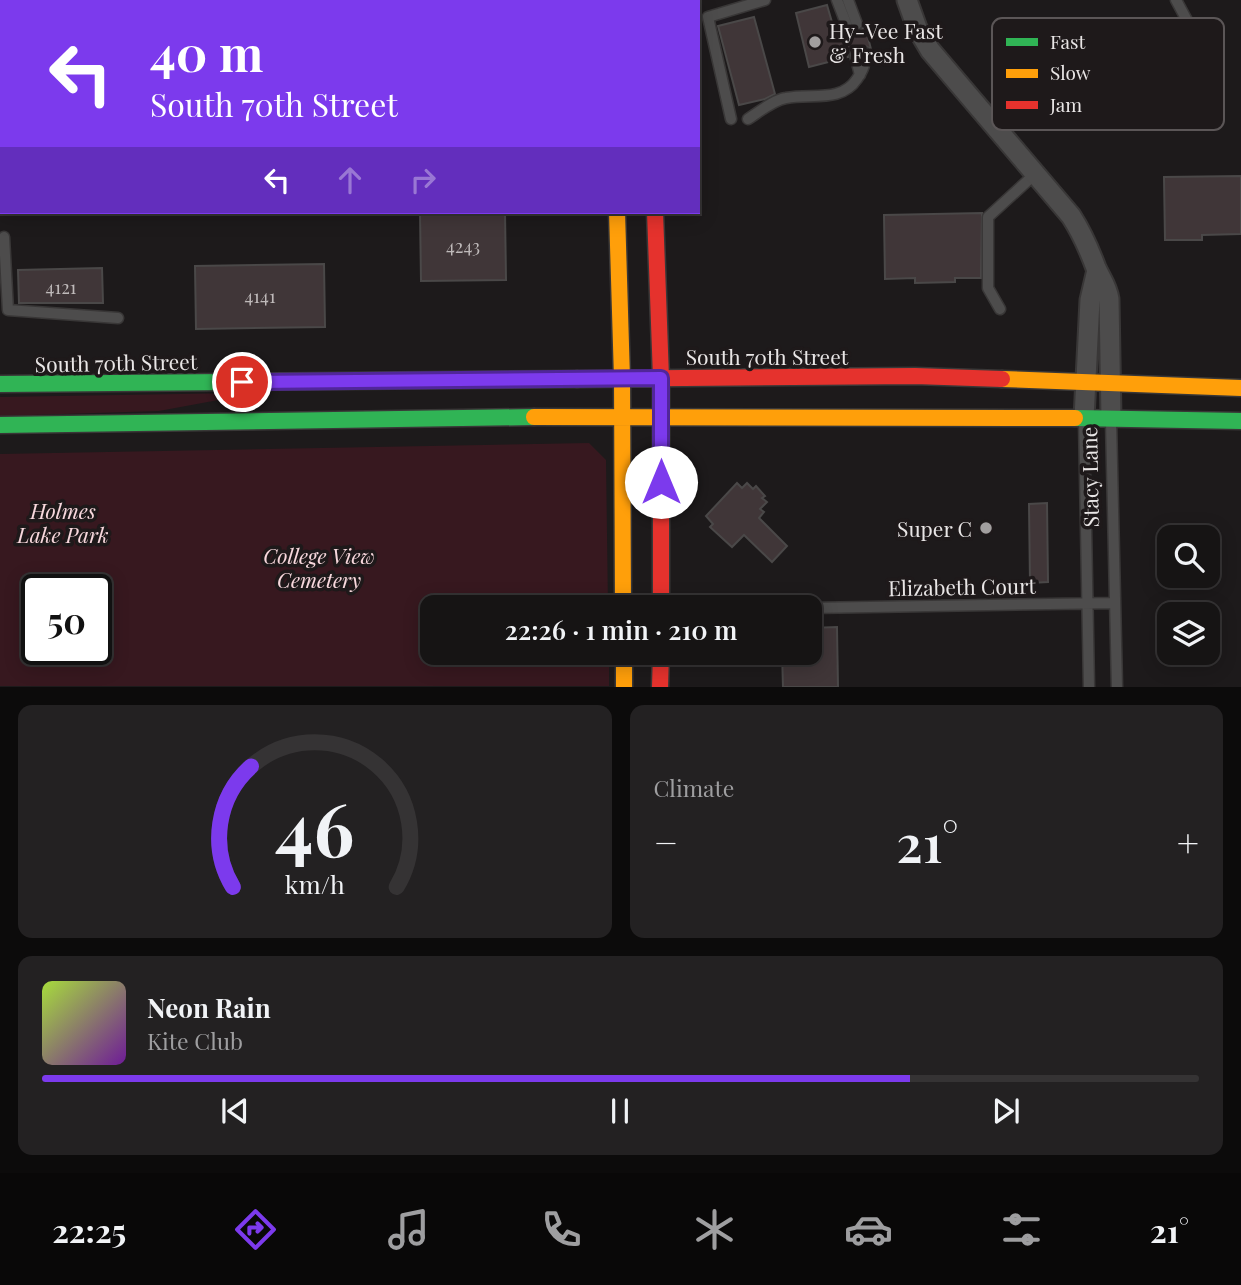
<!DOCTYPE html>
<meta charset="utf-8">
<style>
:root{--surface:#161414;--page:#232122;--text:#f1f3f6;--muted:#9e9ea0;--line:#353334;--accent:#7c3aed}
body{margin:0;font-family:"Playfair Display",serif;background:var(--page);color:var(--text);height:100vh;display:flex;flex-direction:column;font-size:26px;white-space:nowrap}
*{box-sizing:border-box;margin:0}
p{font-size:23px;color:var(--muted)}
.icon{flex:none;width:38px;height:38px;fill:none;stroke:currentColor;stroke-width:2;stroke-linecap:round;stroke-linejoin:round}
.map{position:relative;height:687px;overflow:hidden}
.sheet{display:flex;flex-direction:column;gap:18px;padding:18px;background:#0c0b0b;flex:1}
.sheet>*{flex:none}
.banner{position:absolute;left:0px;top:0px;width:700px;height:214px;box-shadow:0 4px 18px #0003,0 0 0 2px var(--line);background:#7c3aed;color:#fff;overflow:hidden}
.buttons{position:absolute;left:1157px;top:525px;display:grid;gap:14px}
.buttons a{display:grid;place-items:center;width:63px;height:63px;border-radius:14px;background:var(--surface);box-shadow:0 4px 18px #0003,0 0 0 2px var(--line);font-size:35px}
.speed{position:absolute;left:21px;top:574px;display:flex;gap:14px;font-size:35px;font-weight:700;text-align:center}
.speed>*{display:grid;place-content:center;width:91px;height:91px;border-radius:50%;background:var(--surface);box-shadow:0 4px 18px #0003,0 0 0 2px var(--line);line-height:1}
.speed .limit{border:4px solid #111;border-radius:10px;background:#fff;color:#111}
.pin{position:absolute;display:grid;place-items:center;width:60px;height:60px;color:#fff;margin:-30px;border:4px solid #fff;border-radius:50%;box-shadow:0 2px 7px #0007}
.me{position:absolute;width:77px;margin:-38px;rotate:0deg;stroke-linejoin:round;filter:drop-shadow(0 0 5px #0008)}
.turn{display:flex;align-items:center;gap:24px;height:147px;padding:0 35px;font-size:32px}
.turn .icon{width:91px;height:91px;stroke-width:2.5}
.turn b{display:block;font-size:49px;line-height:60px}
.lanes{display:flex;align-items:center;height:66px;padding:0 35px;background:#0003;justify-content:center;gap:35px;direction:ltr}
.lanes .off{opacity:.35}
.big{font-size:52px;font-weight:600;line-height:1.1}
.sheet .widget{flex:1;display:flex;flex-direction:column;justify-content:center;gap:10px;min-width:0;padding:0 24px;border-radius:14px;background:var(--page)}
.sheet .dial{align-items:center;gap:0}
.dial svg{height:182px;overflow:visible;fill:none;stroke:var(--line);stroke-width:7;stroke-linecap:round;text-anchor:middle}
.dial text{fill:var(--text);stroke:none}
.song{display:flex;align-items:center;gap:21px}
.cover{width:84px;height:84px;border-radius:10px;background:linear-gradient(135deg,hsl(80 70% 55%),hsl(280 70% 35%))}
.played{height:7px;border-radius:4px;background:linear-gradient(90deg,var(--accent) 75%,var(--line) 75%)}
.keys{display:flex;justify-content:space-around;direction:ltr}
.heat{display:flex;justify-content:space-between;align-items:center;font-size:38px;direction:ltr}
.sheet .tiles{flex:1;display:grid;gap:18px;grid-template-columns:1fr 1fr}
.widget:last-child{grid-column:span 2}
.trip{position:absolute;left:420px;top:595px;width:402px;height:70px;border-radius:14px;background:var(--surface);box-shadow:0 4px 18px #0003,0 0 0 2px var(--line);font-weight:600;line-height:70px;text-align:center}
.tab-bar{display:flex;height:112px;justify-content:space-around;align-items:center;background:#090808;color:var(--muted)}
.tab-bar .icon{width:49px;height:49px}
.tab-bar .active{color:var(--accent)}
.tab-bar b{font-size:32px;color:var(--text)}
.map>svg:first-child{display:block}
.green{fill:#37181f;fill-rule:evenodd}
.building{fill:#403638;stroke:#4a4848;stroke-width:2}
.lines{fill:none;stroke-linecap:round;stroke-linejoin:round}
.lane-casing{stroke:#393737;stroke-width:13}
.street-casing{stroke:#393737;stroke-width:23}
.fast-casing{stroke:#393737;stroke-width:19}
.slow-casing{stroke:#393737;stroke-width:19}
.jam-casing{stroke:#393737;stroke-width:19}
.lane{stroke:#4d4c4c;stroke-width:10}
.street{stroke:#4d4c4c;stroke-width:19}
.fast{stroke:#30b455;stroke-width:16}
.slow{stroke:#ff9f0a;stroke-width:16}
.jam{stroke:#e5322d;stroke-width:16}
.route-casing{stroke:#51269a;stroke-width:18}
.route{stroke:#7c3aed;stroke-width:12}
.poi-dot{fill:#a29f9f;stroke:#1e191a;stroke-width:2.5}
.labels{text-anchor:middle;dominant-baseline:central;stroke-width:7;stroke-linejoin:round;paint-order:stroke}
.number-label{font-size:18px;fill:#bfbaba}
.poi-label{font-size:21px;fill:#e9e6e6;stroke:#1e191a;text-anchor:start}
.street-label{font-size:21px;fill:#e9e6e6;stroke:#1e191a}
.park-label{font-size:21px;font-style:italic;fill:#f8d8dd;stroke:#1e191a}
.key{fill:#1e191a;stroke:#5b5657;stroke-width:2}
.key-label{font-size:19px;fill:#e9e6e6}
</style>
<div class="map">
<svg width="1241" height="687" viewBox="0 0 1241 687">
<rect width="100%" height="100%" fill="#1d1a1b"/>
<path class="green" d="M240 393V396L159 411 0 416V397Z
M589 443 606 460 608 607H432V653H609V686H0V454ZM37 590H96V649H37Z"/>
<path class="building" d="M827 5 834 29 840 28 847 33 853 30 859 31 863 28 864 22 871 49 865 46 859 49 853 48 848 52V57L809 67 796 13Z
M754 17 775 94 765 99 739 105 718 26Z
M1241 176V234L1202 235V240H1165L1164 177Z
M420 212H505L506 280 421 281Z
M982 213 981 278H955V282L915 283V278L885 279 884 215Z
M324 264 325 327 196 329 195 266Z
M102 268 103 303H19L18 270Z
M737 483 742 488 747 483 753 489 756 486 765 496 762 498 767 502 760 509 764 512 759 518 787 546 772 562 744 535 732 547 710 527 713 524 706 516Z
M1047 503 1048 582 1030 583 1029 504Z
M837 627 838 687H783L782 653H810V628Z"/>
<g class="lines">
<g class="lane-casing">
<path id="lane" d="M837 0 847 26
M848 0 857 24
M1176 0 1197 39
M855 55 860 75
M731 119 708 17 765 0
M748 119C759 112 773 100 786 98 812 93 841 103 857 79 863 70 866 63 865 53
M4 237 8 310 118 318
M1000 309 988 288V217L1035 174
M1084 421 1089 687
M1111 421 1117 687
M810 608 1115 603"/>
</g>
<g class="street-casing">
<path id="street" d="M907 0 917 28 930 50 1071 216C1082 233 1089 249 1096 268 1101 279 1107 286 1109 299L1111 418
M1084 418 1090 300 1097 270"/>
</g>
<g class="fast-casing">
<path id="fast" d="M647 0V2
M0 384 577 379
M1075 418 1241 421
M0 425 534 417"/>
</g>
<g class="slow-casing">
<path id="slow" d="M617 212 622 378 623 607
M1002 379 1241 388
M534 417 1075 418
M624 653V687"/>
</g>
<g class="jam-casing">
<path id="jam" d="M611 0V2
M655 212 661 378V607
M577 379 915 376 1002 379
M660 687 661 653"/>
</g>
<use href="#lane" class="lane"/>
<use href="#street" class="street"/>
<use href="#fast" class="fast"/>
<use href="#slow" class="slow"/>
<use href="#jam" class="jam"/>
</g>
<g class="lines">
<g class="route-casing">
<path id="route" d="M242 382 661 378V482"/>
</g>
<use href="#route" class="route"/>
</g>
<g class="poi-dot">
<circle cx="815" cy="42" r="7"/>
<circle cx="986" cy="528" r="7"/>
</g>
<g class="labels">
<g class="number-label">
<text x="463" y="246">4243</text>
<text x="61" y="287">4121</text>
<text x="260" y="296">4141</text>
</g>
<g class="poi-label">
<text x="829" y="30">Hy-Vee Fast<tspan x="829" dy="24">&amp; Fresh</tspan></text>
<text x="972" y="528" text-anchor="end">Super C</text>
</g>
<g class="street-label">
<text x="767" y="356">South 70th Street</text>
<text transform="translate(116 362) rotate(-1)">South 70th Street</text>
<text transform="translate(1089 477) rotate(-91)">Stacy Lane</text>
<text transform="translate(962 586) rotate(-1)">Elizabeth Court</text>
</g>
<g class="park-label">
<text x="63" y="510">Holmes<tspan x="63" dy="24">Lake Park</tspan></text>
<text x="319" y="555">College View<tspan x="319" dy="24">Cemetery</tspan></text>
</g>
</g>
<rect x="992" y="18" width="232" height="112" rx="10" class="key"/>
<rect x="1006" y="38" width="32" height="8" fill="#30b455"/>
<rect x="1006" y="69" width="32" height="9" fill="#ff9f0a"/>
<rect x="1006" y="101" width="32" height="8" fill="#e5322d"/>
<g class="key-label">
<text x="1050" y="49">Fast</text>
<text x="1050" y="80">Slow</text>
<text x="1050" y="112">Jam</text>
</g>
</svg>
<div class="buttons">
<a><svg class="icon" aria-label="search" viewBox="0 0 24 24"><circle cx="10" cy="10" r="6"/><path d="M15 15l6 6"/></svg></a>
<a><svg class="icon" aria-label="layers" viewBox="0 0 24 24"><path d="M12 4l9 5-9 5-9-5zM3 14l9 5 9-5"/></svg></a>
</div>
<div class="speed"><div class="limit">50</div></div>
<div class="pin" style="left:242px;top:382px;background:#d93025"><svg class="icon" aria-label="arrive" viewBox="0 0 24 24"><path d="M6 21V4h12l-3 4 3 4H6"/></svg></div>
<svg class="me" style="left:661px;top:482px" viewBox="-20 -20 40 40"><circle r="19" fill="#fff"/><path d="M0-13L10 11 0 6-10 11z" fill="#7c3aed"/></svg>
<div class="trip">22:26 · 1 min · 210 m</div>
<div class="banner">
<div class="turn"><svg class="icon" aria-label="left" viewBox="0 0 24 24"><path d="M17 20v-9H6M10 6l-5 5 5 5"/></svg><div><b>40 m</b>South 70th Street</div></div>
<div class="lanes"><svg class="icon" aria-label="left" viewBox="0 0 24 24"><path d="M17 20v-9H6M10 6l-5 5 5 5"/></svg><svg class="icon off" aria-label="ahead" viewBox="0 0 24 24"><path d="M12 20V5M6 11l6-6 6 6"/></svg><svg class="icon off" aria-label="right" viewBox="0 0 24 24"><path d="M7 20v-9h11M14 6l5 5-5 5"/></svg></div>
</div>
</div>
<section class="sheet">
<div class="tiles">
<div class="widget dial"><svg viewBox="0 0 100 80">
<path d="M14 69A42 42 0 1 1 86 69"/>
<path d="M14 69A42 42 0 0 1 22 16" stroke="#7c3aed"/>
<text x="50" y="56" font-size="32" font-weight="700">46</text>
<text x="50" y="72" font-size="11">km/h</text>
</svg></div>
<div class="widget"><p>Climate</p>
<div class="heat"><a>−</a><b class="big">21°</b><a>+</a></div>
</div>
<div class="widget">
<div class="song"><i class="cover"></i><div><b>Neon Rain</b><p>Kite Club</p></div></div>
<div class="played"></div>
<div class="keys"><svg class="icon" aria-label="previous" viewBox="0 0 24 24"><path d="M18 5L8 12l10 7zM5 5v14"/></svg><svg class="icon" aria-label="pause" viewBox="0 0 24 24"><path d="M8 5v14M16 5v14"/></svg><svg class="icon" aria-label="next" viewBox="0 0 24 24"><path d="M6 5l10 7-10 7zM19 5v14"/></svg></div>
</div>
</div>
</section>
<nav class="tab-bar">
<b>22:25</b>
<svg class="icon active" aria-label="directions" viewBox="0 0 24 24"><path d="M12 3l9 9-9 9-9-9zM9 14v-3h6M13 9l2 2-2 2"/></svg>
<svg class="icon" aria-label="music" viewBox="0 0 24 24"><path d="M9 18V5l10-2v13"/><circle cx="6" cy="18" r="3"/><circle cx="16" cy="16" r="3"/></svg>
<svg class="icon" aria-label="phone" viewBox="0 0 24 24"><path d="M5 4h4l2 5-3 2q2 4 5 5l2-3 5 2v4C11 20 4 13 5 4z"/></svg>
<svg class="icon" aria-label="climate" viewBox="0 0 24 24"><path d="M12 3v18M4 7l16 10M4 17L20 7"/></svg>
<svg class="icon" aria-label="car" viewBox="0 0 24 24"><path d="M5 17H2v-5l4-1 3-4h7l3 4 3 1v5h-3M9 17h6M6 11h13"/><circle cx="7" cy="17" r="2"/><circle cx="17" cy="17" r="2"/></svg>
<svg class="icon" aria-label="filters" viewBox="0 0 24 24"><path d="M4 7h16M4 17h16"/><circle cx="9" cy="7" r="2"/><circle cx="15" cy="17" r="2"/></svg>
<b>21°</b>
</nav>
